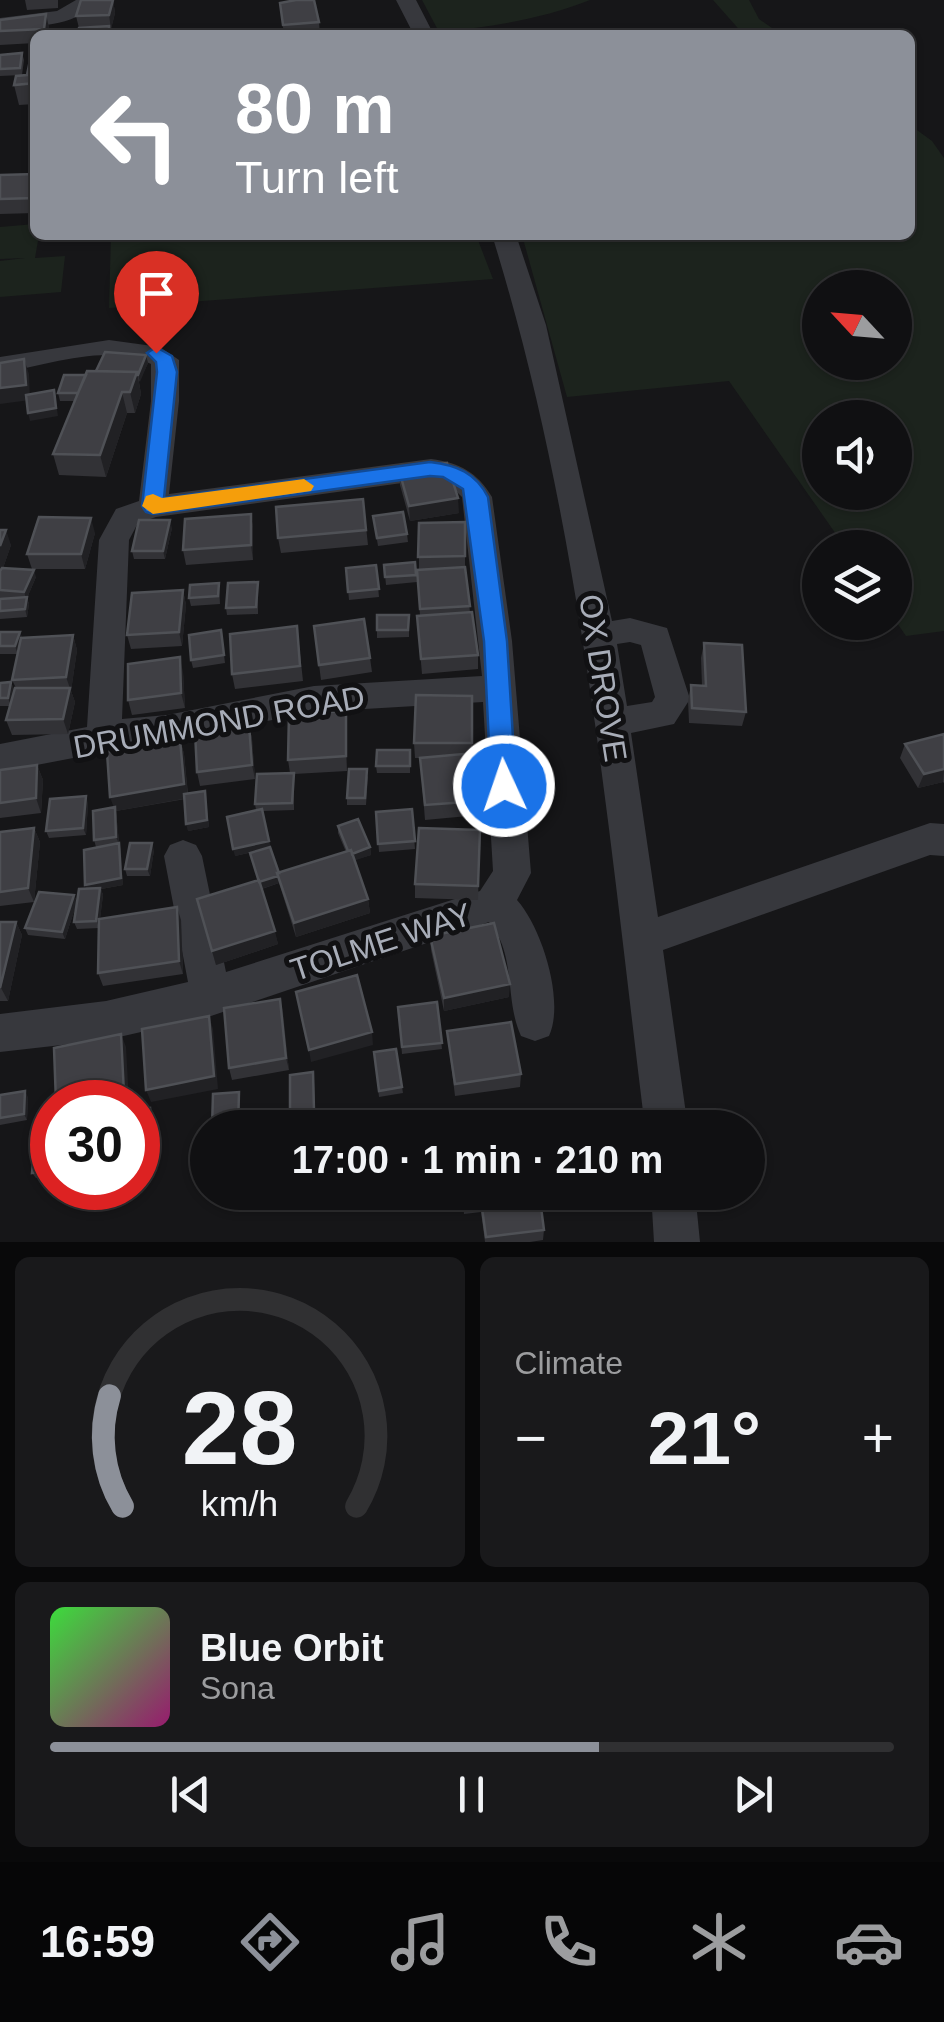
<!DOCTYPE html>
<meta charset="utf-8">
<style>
:root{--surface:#101012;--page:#19191b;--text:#f1f3f6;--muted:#9c9d9f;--line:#303032;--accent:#8c9099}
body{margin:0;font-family:Helvetica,sans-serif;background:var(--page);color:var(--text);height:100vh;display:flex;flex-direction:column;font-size:38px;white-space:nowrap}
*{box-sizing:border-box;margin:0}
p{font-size:32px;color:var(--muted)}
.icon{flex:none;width:55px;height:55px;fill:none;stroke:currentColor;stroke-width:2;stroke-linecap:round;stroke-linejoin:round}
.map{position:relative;height:1242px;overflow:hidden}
.sheet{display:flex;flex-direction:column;gap:15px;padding:15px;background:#09090a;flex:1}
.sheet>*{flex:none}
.banner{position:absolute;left:30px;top:30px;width:885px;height:210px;border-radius:15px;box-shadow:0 2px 8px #0004,0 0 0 2px var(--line);background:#8c9099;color:#fff;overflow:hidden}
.needle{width:65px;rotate:296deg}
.fabs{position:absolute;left:802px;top:270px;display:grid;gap:20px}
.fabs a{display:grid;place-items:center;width:110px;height:110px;border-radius:50%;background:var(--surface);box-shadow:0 2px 8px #0004,0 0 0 2px var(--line);font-size:50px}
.speed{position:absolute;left:30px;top:1080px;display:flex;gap:20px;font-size:50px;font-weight:700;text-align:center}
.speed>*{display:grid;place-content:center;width:130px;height:130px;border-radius:50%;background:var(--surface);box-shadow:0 2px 8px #0004,0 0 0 2px var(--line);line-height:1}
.speed .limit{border:15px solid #d22;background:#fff;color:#111}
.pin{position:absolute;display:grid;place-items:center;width:85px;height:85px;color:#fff;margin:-102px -42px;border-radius:50% 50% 50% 0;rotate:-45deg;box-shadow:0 0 10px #0007}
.pin .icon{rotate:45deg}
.me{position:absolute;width:110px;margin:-55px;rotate:357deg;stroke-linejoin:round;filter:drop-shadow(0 0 8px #0008)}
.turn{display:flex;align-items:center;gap:35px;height:210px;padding:0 40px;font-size:45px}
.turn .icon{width:130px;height:130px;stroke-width:2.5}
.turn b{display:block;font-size:70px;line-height:85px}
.big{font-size:75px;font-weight:800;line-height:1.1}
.sheet .card{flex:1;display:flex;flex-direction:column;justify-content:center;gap:15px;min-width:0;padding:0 35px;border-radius:15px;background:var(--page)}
.sheet .dial{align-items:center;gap:0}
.dial svg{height:260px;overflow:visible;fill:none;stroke:var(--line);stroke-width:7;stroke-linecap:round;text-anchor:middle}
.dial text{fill:var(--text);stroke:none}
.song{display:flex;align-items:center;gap:30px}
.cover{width:120px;height:120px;border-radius:15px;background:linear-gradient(135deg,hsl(120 70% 55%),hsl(320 70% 35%))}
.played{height:10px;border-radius:5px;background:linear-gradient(90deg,var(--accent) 65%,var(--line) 65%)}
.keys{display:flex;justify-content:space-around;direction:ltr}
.heat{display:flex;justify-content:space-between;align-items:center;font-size:55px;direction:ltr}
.sheet .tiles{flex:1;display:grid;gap:15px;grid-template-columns:1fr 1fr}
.card:last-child{grid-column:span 2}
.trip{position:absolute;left:190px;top:1110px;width:575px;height:100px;border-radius:50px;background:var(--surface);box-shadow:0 2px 8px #0004,0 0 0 2px var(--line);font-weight:800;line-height:100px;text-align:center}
.menu{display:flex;height:160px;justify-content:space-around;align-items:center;background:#060607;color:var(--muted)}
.menu .icon{width:70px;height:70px}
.menu .selected{color:var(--accent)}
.menu b{font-size:45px;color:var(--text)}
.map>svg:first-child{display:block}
.green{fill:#1c231d;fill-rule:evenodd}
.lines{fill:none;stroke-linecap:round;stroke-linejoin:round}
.minor{fill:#37383d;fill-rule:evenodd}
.wall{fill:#323236}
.shaded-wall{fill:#212124}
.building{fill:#3f3f44;stroke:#4f5156;stroke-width:2.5}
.route{fill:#1a73e8;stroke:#114b97;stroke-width:2.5}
.slow{fill:#f59e0b}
.labels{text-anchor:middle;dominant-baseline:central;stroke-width:10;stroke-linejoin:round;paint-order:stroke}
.street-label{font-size:32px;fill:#a8adb8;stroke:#111113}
</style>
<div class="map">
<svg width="944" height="1242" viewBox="0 0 944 1242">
<rect width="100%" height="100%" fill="#161618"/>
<path class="green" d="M422 0H590C542 19 491 27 439 32Z
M713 0H749L759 19 782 35H744Z
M910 125 932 141 944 158V631L906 636 895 620V548L845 547 729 381 567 397 522 235H910ZM820 288H895V362H820ZM820 418H895V492H820Z
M35 224V235H39L35 258 65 256 61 292 0 297V261L25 258 0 259V227Z
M111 235H476L493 279 109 308Z"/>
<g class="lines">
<path class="minor" d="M76 0H96C74 31 34 23 0 30V18L57 11Z
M396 0H416L434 35H414Z
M492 235H516L546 325 612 621 630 618 667 628 690 699 674 724 631 733 658 917 930 823 944 824V856L930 855 663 950 688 1128H645C608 829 582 524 492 235ZM630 642 641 645 655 697 652 702 627 706 617 644Z
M109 340 160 347 179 360V401L169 494 431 459C460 463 477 472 492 497L512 641 531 873 517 900C542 928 565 1001 549 1036L535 1041 521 1036C504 999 517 955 489 922L211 1016 106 1040 0 1052V1014L106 1001 188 982 164 856 170 845 183 840 196 845 202 856 226 972 480 891 493 871 483 702 314 712 0 772V744L87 727 99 540 116 509 139 501 151 401V364C109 342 44 366 0 373V357ZM431 479 448 483 462 497 482 676 314 686 167 715 122 719 129 540 138 523 156 517Z
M651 1192H695L700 1242H654Z"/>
</g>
<path class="wall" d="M25 0H58V8L27 10Z
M113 0 115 13 111 29H110L111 35H78L79 28 76 16Z
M280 3 319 22 320 35H284Z
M46 14 49 28 48 35H35V43L0 45V20Z
M22 53 24 60 22 75 0 76V55Z
M35 65V104L19 105 14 85 27 75Z
M35 174V213L0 214V175Z
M146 355 148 363 139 382 141 394 135 413H127L106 477 59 475 53 454 75 401H60L58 393 86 375Z
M399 470 459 513 410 521 400 485Z
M363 499 368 545 281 553 278 538Z
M251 514 253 529V560L186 565 183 550Z
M373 516 407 534 408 542 378 546Z
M465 522V570L470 612 478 655V669L422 674 417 616H420L417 570H419V523Z
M172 528 165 559H134L132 551Z
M0 530 11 545 3 568 36 577 27 598 29 604 27 617 0 619V599L7 598H0Z
M95 533 85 569H32L27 554Z
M415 562 417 582 386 585 384 565Z
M376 565 379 597 349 600 346 568Z
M258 582V614L227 615 226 608Z
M219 583 220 604 191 606 189 598Z
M183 590 186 605 182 646 131 649 127 635Z
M377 615H409V637L377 638Z
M297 626 303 681 235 689 232 674Z
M314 626 370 658 372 672 321 680Z
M221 630 225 663 193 668 191 660Z
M0 632H20L22 638 73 635 77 650 71 691 75 702 68 734 12 735 6 720 10 706H0V683L11 682 14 690 16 688 12 680 18 654H0Z
M704 643 746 712 742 726 689 723 688 700 691 685 702 686 701 658Z
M183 672 185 708 132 715 128 700Z
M472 696V754L479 801V815L425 820 420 758H415L414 743Z
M249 724 252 739 255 779 200 786 197 772Z
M347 726V771L294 774V810L263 811 270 847 279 873 346 852 338 833V826L370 847 371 855 354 860 368 899 370 913 296 937 279 883 262 889 278 944 216 965 212 951 258 880 250 853 257 851 235 856 256 810 255 804 290 773 288 760Z
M944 734V783L943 782 918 788 900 758 905 744Z
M180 739 184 754 188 794 205 791 209 827 188 831 185 799 116 811 123 885 101 889 103 895 100 918 181 920 183 974 103 986 98 973 99 928 77 929 74 922 77 902 65 939 28 935 25 928 74 895 77 902 87 888 96 847 94 840 113 808Z
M410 750V773H377L376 766Z
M37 765 43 780 41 813 0 818V770Z
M368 776 366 805H347V798Z
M88 803 86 835 49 838 46 831Z
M412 809 415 849 379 852 376 812Z
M34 828 40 842 34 902 0 906V832Z
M480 830 478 900 415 898V884Z
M154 850 150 876H127L125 869Z
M0 922H16L22 935 8 1001H0Z
M430 936 509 997 444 1011 431 950Z
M280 999 289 1070 232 1080 229 1068Z
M437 1002 442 1049 402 1054 398 1007Z
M447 1031 521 1074 520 1087 455 1096Z
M396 1049 403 1093 379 1097 374 1052Z
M314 1079 315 1117 292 1120 290 1114Z
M0 1095 28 1097 27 1120 0 1125Z
M52 1128V1176L36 1178 32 1173Z
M462 1192H539L544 1230 543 1240 530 1242H485L481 1212 464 1214Z"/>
<path class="shaded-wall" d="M113 0 115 13 111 29 109 15Z
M46 14 49 28 48 35H46L44 29Z
M146 355 148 363 140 382 138 375Z
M24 359 29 374 30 400 0 404V388Z
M137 372 141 394 135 413 130 392Z
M54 390 58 416 30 421 28 413Z
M122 392 127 413 106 477 100 455Z
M458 498 459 513 410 521 409 506Z
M251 514 253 529V560L251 545Z
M91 518 95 533 85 569 81 554Z
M170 520 172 528 165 559 163 551Z
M6 530 11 545 0 577V546Z
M34 570 36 577 27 598 29 604 27 617 25 609 26 598 24 592Z
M183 590 186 605 182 646 179 632Z
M20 632 23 640 18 654 15 646Z
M73 635 77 650 71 691 66 677Z
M180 657 183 672 185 708 181 693Z
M11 682 14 690 11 706 8 698Z
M70 688 75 702 68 734 63 719Z
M346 711 347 726V771L346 756Z
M249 724 252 739 255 779 252 765Z
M180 739 184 754 188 798 116 811 119 844 116 837 115 811 110 797Z
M37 765 43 780 41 813 36 798Z
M944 769 943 782 918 788 924 774Z
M205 791 209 827 188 831 186 824Z
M86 796 88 803 86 835 83 828Z
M34 828 40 842 34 902 28 888Z
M269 841 270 848 235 856 233 849Z
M119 843 121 850 123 885 101 889 103 895 99 928 85 885Z
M152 843 154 850 150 876 147 869Z
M370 847 371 855 350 862V855Z
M278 876 279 883 261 889 259 882Z
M74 895 77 902 65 939 62 932Z
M368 899 370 913 296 937 294 923Z
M177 907 181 920 183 974 179 961Z
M16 922 22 935 8 1001 1 988Z
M275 931 278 944 216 965 212 951Z
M510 984 509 997 444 1011V998Z
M280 999 283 1011 289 1070 286 1058Z
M209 1016 213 1029 218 1089 151 1102 146 1090Z
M372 1032 373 1045 311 1062 309 1050Z
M121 1034 126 1047 129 1102H83Z
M25 1091 28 1097 27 1120 24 1114Z
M239 1092 240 1099V1128H238Z
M150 1108 153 1114 155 1155 138 1159V1152Z"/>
<path class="building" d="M81 0H113L109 15 76 16Z
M296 0H314L319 22 283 25 280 3Z
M46 14 44 29 0 31V20Z
M109 26V35H78L79 28Z
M22 53 20 68 0 69V55Z
M29 65H35V83L14 85 16 76 27 75Z
M35 174V198L0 199V175Z
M105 352 146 355 138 375H136L137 372 96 371Z
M24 359 26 385 0 388V363Z
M87 371 137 372 130 392H122L100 455 53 454Z
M64 375H86L78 393H58Z
M54 390 56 408 28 413 26 395Z
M447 463 458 498 409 506 399 470Z
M363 499 366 530 278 538 276 507Z
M403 512 407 534 377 538 373 516Z
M251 514V545L183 550 185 519Z
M39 517 91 518 81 554H27Z
M139 520H170L163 551H132Z
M465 522V556L418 557 419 523Z
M0 530H6L0 546Z
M415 562 416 575 385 577 384 565Z
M376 565 379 589 348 592 346 568Z
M465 567 470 606 420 609 417 570Z
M2 568 34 570 24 592 0 590V571Z
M258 582 256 607 226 608 228 583Z
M219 583 218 596 189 598 190 585Z
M183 590 179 632 127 635 132 593Z
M27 597 25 609 0 611V599Z
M472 612 478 655 421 659 417 616Z
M377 615H409L408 630H377Z
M364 619 370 658 319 665 314 626Z
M297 626 300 666 232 674 230 634Z
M221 630 224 655 191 660 189 635Z
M0 632H20L15 646H0Z
M73 635 66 677 12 680 21 638Z
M704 643 742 645 746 712 692 708 691 685 706 686Z
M180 657 181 693 128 700V664Z
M11 682 8 698H0V683Z
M15 688H70L63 719 6 720Z
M416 695 472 696V743H414Z
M346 711V756L288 760 289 714Z
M249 724 252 765 197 772 195 731Z
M944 734V769L924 774 905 744Z
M180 739 184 784 110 797 107 752Z
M377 750H410V766H376Z
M474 753 479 801 425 805 420 758Z
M37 765 36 798 0 803V770Z
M349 769H367L365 798H347Z
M294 773 292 803 255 804 257 774Z
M205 791 207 820 186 824 184 794Z
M86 796 83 828 46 831 50 799Z
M115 807 116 837 94 840 93 811Z
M262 809 269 841 233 849 227 817Z
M412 809 415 841 378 844 376 812Z
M358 819 370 847 352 854 351 850 348 851 338 826Z
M34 828 28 888 0 892V832Z
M419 828 480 830 478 886 415 884Z
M119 843 121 878 85 885 84 850Z
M130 843H152L147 869H125Z
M270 847 279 873H277L278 876 259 882 250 853Z
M351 850 368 899 294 923 277 873Z
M259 880 275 931 212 951 197 899Z
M100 888 96 921 74 922 79 889Z
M39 892 74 895 62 932 25 928Z
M177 907 179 961 98 973 99 919Z
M0 922H16L0 988Z
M494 923 510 984 444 998 430 936Z
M357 975 372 1032 309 1050 296 992Z
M280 999 286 1058 229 1068 224 1008Z
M437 1002 442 1043 402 1047 398 1007Z
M209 1016 214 1076 146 1090 142 1029Z
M511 1022 521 1074 455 1084 447 1031Z
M121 1034 124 1094 83 1102H56L54 1048Z
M396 1049 402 1087 379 1091 374 1052Z
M313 1072 314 1111 290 1114V1075Z
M25 1091 24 1114 0 1118V1095Z
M239 1092 238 1128H212L213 1094Z
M150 1108 152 1149 138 1152V1111Z
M52 1128V1170L32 1173 36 1130Z
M463 1192H539L544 1230 486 1237 481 1201 464 1203Z"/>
<path class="route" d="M156 347 172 356 177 372 164 498 430 462C457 465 476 473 488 497L507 641 516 786 513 794 504 797 495 794 491 786 484 641 463 489 443 477 430 476 153 514 146 512 142 506 157 372 156 362 147 353Z"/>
<path class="slow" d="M304 479 314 486 311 491 153 514 142 506 146 496 153 494 162 498Z"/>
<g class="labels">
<g class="street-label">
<text transform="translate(603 678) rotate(81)">OX DROVE</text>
<text transform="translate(219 722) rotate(-10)">DRUMMOND ROAD</text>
<text transform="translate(381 942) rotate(-18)">TOLME WAY</text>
</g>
</g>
</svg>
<div class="fabs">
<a><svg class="needle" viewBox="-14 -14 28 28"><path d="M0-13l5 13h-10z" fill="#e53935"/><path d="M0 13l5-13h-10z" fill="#9c9d9f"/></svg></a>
<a><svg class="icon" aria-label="sound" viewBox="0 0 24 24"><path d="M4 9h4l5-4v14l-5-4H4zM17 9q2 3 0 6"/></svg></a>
<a><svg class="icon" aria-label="layers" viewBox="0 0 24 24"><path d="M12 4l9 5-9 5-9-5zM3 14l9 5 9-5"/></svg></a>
</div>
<div class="speed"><div class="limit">30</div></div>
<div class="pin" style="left:156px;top:353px;background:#d93025"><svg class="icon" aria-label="arrive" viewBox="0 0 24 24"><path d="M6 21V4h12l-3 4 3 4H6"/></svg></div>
<svg class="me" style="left:504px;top:786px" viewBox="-20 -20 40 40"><circle r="17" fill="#1a73e8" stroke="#fff" stroke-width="3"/><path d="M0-11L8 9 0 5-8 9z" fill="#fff"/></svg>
<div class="trip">17:00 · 1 min · 210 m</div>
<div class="banner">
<div class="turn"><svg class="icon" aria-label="left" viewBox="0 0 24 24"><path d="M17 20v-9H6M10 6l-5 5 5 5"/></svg><div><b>80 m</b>Turn left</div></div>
</div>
</div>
<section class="sheet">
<div class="tiles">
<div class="card dial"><svg viewBox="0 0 100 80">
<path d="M14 69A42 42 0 1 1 86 69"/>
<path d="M14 69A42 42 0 0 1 10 35" stroke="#8c9099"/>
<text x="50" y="56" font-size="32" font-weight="700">28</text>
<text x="50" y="72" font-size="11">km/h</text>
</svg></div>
<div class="card"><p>Climate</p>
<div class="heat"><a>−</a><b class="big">21°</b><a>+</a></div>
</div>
<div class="card">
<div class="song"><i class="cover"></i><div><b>Blue Orbit</b><p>Sona</p></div></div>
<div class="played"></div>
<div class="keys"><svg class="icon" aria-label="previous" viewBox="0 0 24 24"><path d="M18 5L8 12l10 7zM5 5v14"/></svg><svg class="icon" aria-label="pause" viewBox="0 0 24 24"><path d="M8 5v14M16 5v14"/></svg><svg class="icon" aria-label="next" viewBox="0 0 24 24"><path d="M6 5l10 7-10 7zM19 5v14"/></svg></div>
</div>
</div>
</section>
<nav class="menu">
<b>16:59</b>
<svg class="icon selected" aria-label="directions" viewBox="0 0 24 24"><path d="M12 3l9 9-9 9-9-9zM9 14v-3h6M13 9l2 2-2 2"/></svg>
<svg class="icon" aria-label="music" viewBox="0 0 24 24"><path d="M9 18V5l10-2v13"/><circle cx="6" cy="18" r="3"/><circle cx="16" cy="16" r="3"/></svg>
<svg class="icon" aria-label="phone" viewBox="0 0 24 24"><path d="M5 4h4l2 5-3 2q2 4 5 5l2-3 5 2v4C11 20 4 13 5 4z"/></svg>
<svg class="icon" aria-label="climate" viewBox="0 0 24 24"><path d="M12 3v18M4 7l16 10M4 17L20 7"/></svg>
<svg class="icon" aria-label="car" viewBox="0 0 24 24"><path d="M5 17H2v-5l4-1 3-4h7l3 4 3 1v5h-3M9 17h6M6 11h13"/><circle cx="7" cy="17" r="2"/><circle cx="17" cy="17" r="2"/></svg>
</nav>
